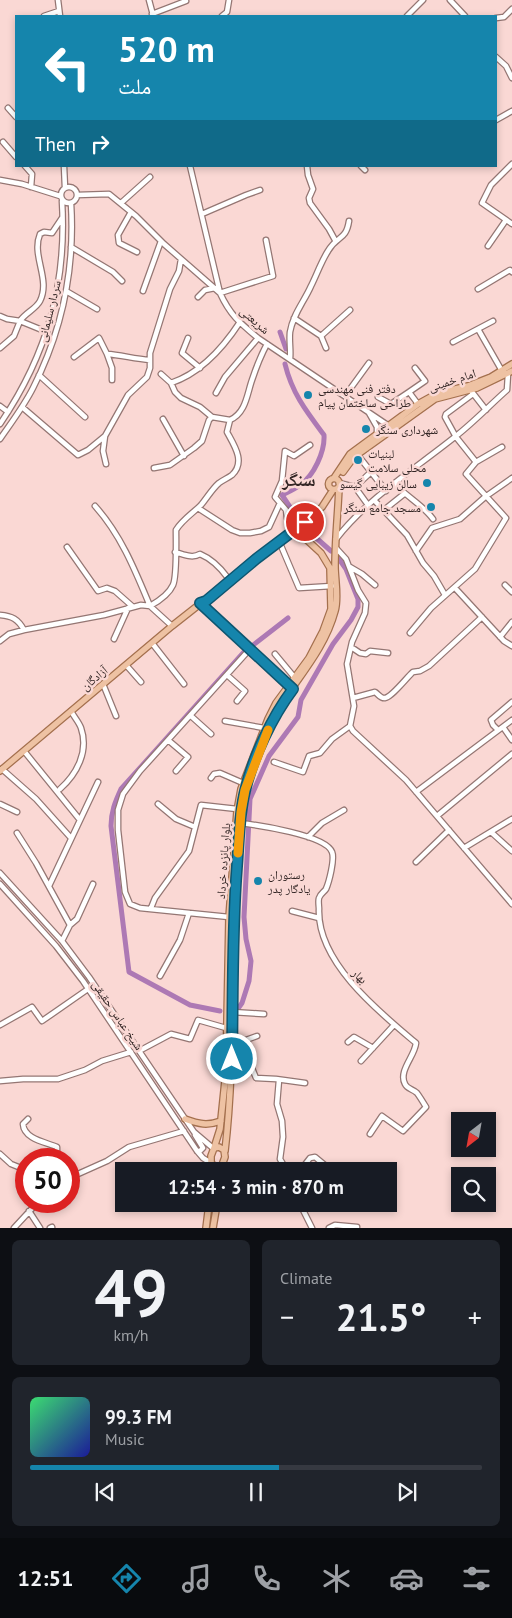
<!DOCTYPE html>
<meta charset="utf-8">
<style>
:root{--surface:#171b24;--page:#20242c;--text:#f1f3f6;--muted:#9ea1a6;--line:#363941;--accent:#1585ac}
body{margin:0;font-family:"PT Sans","Noto Naskh Arabic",sans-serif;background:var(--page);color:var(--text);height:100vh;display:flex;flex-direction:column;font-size:19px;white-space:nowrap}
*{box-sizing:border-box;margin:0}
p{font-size:16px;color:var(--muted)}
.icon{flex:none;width:28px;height:28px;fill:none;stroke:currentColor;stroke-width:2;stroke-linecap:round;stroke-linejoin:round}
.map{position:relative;height:1228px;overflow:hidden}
.side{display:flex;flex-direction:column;gap:12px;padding:12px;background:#0d0f14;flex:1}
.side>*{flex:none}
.hud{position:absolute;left:15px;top:15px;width:482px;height:152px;border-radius:0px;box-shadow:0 2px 8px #0003;background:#1585ac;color:#fff;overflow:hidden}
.needle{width:32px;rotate:211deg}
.tools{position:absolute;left:451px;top:1112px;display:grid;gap:10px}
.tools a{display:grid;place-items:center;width:45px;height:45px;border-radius:0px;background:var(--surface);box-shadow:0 2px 8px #0003;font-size:25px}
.speed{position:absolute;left:15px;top:1148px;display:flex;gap:10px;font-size:25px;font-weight:700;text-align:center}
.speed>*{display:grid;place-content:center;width:65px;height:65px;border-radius:50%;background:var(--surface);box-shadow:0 2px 8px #0003;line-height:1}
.speed .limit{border:8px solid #d22;background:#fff;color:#111}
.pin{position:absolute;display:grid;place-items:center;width:42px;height:42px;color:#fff;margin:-21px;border:2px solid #fff;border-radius:50%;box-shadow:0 1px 5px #0007}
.me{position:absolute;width:55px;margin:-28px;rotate:0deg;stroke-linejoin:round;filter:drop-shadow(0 0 4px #0008)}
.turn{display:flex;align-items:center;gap:18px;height:105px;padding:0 20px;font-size:22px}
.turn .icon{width:65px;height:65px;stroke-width:2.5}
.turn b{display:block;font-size:35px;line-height:42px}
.then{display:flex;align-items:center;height:48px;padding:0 20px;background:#0003;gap:10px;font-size:19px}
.big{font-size:38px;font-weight:700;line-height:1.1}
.side .tile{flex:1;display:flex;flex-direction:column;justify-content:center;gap:8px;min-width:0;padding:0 18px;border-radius:8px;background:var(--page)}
.side .dial{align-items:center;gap:0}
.dial b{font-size:65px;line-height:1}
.song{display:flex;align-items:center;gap:15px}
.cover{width:60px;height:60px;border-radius:8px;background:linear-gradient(135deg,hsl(140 70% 55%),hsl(240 70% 35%))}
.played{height:5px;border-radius:2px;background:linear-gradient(90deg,var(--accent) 55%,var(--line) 55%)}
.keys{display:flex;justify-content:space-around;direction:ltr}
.heat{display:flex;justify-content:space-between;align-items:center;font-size:28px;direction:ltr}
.side .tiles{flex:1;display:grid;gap:12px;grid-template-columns:1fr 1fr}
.tile:last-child{grid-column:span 2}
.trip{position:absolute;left:115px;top:1162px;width:282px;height:50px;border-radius:0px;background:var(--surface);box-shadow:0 2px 8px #0003;font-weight:700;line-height:50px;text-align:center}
.tab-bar{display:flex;height:80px;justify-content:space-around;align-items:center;background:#090b0e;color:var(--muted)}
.tab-bar .icon{width:35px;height:35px}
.tab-bar .on{color:var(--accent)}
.tab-bar b{font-size:22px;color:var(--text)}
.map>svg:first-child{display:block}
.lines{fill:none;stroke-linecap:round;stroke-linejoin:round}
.canal{stroke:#ad79b4;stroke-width:5}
.minor-casing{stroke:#947673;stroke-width:7}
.major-casing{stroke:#a4704e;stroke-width:8}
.minor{stroke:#fff;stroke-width:4.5}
.major{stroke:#eec2a3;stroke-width:5.5}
.route-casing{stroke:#0e5670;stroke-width:12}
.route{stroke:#1585ac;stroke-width:9}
.slow{stroke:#f59e0b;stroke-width:9}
.poi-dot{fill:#1585ac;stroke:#fad8d4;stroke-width:2}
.labels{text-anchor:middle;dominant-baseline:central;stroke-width:5;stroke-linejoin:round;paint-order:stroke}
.street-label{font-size:12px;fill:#322524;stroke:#fad8d4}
.poi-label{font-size:12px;fill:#322524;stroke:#fad8d4;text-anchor:start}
.district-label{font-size:18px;font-weight:bold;fill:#322524;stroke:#fad8d4}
</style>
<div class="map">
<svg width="512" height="1228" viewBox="0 0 512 1228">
<rect width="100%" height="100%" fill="#fad8d4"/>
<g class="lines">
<path class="canal" d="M280 332 286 349
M285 364C292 393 306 411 324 435 325 451 314 476 300 485 295 489 288 492 282 495L298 519
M306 529 331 551
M252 646 288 618
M237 1010 242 1003 249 981 251 961 246 939 244 917 250 799 269 756 298 717 301 700 333 644 351 620 358 607V599L346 569 339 559
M220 1011 190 1005 129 972 111 826C111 812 115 802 121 789L244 652"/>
<g class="minor-casing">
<path id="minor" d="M58 0 60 16
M149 0 153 15
M450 0 465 16
M152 14 186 1
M44 16 59 11
M222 16 227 12 229 0
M407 16 423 0
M496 18 504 17 512 9
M496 57 506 66 512 78
M8 108 16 117
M496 120 512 111
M3 142 16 157
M512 164 491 185 482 203 512 224
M25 166 32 174 31 187
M64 166 65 188
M190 166 220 293C230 315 240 323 258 338L389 426
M307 166 308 175 313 189 309 198 310 203 329 229 335 240
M361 166 365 170
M0 180 22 184 60 196
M61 195a8 8 0 1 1 16 0a8 8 0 1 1-16 0Z
M77 195 109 194 136 216 164 244 220 293 273 276 266 240
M121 203 150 177
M131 212 118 235 119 243 137 252
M202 214 246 195 260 190
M488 246 506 220
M71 247 113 272 122 281
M478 289 510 270 512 272
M66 291 97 309
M143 291 161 241
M198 297 205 290 215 288
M0 316 7 319 20 321C25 313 36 309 40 301 51 279 31 256 40 234L44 232 52 233 62 218
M294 318 321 336 326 348
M478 329 502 371
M321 336 350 310
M188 338 182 353 200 368
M453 342 493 321
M0 348 14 336 20 321 47 332
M107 354 112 368V380
M74 357 99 338 107 354C121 355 135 359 150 360
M290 359C291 350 289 341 290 332 293 314 304 302 311 286 317 274 321 262 328 251 337 235 346 241 349 221
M161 374 171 383 175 392 181 398 200 407 212 417
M39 375 85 417
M171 383C201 373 223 348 240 322
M409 392 425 381 415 368
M472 392 486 410
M216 393 225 377 258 338
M473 394 446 414 445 417 456 437 476 462
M345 396 369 363
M378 397 391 404 409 392 418 404
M0 406 8 412
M22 407 78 455 88 450 105 436
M369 413 377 427V434
M163 419 184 456
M230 420C246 413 247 394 252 380 256 368 261 355 267 344
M0 424C47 355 67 284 62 201
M0 439C11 423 24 406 33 388 62 331 75 267 71 203
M357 454 386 491
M106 464 103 451 105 436 128 395 147 377 150 368V353L170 289 179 271 181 259
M154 468 170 465 194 448 202 441 209 420 212 417 230 420
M339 483 355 487 371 472
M395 484C407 497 423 505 433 519
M355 487 368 505
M374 500 407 535 423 563 434 576 445 595
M95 506C121 535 135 570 150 606 159 601 169 594 173 585 177 576 176 541 176 530 182 520 193 513 201 505 207 498 212 489 219 483 223 480 228 478 232 475 246 462 234 445 227 432L230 420
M198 508 232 530 240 533H250L261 531 269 527 280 503
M384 510 404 494
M294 527 287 518 286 510 275 497 282 481 285 451 294 456 310 445
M336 539C369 497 415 469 456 436 474 422 490 405 507 390L508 374
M279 541 299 588 332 586
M67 547 98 591 107 588 115 591 132 606
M336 548 346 559 358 590 366 603 365 613 352 642 347 664 354 706 350 726 353 731 406 780 512 904
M416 551 432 528 460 519 485 497 512 478
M175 552C183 554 192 559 200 554 212 559 220 567 228 578
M350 567 362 574 375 585
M505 585 512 592
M455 588 504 641 512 646
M200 603 289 687
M0 615C12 616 18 619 24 630
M410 633 431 608 475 569 506 518 466 474 476 462 502 447
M500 637 512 622
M114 639 128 608
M0 641 9 634 24 630 104 615 141 605 150 606 172 626
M152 643 184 684
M351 647 360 653 366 654 370 651 388 653
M275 654 295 678
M126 665 141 682
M227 675 245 691 237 701
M103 684 116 716
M353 698 375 692C378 694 381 699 385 698 392 697 407 677 413 672L420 671 429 666 482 617
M191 716 211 734
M225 721 264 728
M503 727 512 740
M498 730 493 725 491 720 512 702
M168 740 188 757 176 771
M24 751 80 820
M274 762 303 772 309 756 320 753 332 739 350 726
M2 769 36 799 71 838
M211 778 214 774 220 773 243 783
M60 789C77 774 89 751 81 728 79 722 74 717 71 711
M416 792 512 720
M0 804 17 812
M158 804 176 819 195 827
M437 816 512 754
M240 823C257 825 326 835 332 852 335 859 329 882 326 889 324 892 320 894 319 898 318 901 319 906 319 909 317 962 379 1012 416 1043 415 1056 398 1071 405 1084 407 1089 413 1089 417 1093 420 1097 423 1102 426 1107L403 1131 382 1116 370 1134
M491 832 512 851
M17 833 36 863 70 925
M308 837 322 823 344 810
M464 848 512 819
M416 862 449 830
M0 873 62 941 89 977 194 1132 214 1149
M0 884 56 946 83 981 197 1151 203 1158 211 1163
M49 886 98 782
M151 908 155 898 189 851 201 805 237 809
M292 911 319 918
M229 917 140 908 130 904 125 892 118 830V810L123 794 140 771 250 649
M62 941 70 925 77 919 93 884
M160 976 180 940 189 913
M232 1012 264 1014
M0 1025 32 1007 42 1021 88 989
M348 1042 354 1037 373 1048
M232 1045 257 1036
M139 1051 171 1034 190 1039 198 1020 226 1028
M232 1059 247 1056 256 1078 276 1079 305 1083
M361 1061 394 1025
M279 1080 277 1104 282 1121 283 1137 280 1159 287 1171
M0 1081 23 1079H58L85 1070 102 1061 131 1052
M28 1119 23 1124C24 1139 45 1142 57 1147V1159
M195 1135 203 1148 200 1151H197
M0 1154 11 1164 26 1170
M300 1171 310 1158 315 1157 332 1171
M69 1178 107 1161 129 1147 184 1131
M300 1204 312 1228
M29 1211 40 1228
M14 1228 39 1201
M50 1228 52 1227
M329 1228 335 1225 357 1227"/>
</g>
<g class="major-casing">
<path id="major" d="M343 472 354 457 435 399 477 388 512 371
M334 478 350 454 418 404 438 393 468 386 491 377 512 364
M328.5 484a5.5 5.5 0 1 1 11 0a5.5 5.5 0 1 1-11 0Z
M0 771 172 626 313 515 322 507 333 490
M185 1119C199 1124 207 1126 221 1121
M219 1147 224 1150 225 1157 222 1165 216 1167 211 1163V1156L214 1148Z
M214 1148 220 1129 226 1071 229 917 237 811 241 789 268 719 276 703 309 658 323 631 331 609 330 568 321 553 295 529
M225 1151C236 1057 230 963 237 868 239 843 240 818 245 793 249 771 268 725 280 706 300 675 325 648 335 611 339 598 335 580 335 566 335 540 338 513 339 487
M206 1228 209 1204
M213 1228 217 1204"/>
</g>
<use href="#minor" class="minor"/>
<use href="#major" class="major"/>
</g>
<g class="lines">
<g class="route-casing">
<path id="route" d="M232 1059C233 995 232 931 237 866 239 841 239 815 245 791 253 757 272 717 293 689L200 603 206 601 256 559 305 522"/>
</g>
<use href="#route" class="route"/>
<path class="slow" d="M238 853 241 812 245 790 268 730"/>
</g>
<g class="poi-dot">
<circle cx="308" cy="395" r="5"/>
<circle cx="366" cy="429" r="5"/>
<circle cx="358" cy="460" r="5"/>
<circle cx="427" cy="483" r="5"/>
<circle cx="431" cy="507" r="5"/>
<circle cx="258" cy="881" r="5"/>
</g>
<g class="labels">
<g class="street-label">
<text transform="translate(49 311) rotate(-76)">سردار سلیمانی</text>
<text transform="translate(255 320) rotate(41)">شریعتی</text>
<text transform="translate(452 380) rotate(-18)">امام خمینی</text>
<text transform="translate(94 678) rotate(-40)">آزادگان</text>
<text transform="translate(223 861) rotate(-86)">بلوار پانزده خرداد</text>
<text transform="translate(360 976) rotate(45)">بهار</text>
<text transform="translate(118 1015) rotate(56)">شیخ عباس حقیقی</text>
</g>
<g class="poi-label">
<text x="318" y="388">دفتر فنی مهندسی<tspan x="318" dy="14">طراحی ساختمان پیام</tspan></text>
<text x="376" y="429">شهرداری سنگر</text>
<text x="368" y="453">لبنیات<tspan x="368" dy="14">محلی سلامت</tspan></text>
<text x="417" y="483" text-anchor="end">سالن زیبایی گیسو</text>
<text x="421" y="507" text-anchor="end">مسجد جامع سنگر</text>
<text x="268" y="874">رستوران<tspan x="268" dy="14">یادگار پدر</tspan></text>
</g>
<g class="district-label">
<text x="299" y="479">سنگر</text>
</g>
</g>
</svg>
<div class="tools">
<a><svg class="needle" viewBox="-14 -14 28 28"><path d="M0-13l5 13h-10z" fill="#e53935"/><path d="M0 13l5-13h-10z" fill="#9ea1a6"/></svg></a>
<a><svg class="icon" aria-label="search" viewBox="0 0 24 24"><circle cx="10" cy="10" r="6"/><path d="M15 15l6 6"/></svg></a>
</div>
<div class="speed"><div class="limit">50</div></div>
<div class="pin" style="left:305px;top:522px;background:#d93025"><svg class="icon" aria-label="arrive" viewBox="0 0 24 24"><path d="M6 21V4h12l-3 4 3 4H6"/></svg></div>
<svg class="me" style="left:232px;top:1059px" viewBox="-20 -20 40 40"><circle r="17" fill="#1585ac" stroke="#fff" stroke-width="3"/><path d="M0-11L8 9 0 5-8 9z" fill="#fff"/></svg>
<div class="trip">12:54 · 3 min · 870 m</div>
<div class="hud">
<div class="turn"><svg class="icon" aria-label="left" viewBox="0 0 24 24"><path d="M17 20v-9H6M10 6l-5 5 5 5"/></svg><div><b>520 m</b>ملت</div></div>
<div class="then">Then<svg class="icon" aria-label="right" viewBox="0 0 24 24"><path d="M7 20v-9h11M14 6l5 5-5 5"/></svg></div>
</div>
</div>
<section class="side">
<div class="tiles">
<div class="tile dial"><b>49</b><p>km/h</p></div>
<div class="tile"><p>Climate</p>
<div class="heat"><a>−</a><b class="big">21.5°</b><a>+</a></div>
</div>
<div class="tile">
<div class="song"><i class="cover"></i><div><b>99.3 FM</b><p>Music</p></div></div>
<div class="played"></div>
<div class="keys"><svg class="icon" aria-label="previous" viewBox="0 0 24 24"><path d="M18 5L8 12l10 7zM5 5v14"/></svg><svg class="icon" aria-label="pause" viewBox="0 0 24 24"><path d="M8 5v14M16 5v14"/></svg><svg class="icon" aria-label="next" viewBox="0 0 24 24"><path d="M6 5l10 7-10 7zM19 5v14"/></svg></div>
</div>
</div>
</section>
<nav class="tab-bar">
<b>12:51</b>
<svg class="icon on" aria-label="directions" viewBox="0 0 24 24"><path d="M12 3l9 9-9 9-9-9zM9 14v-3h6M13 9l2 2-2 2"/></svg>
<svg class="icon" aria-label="music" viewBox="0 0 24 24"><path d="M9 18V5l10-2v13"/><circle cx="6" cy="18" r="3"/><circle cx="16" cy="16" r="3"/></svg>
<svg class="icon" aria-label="phone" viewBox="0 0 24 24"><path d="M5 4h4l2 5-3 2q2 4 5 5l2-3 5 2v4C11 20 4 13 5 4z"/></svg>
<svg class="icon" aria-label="climate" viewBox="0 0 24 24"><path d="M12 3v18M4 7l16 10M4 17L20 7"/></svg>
<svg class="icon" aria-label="car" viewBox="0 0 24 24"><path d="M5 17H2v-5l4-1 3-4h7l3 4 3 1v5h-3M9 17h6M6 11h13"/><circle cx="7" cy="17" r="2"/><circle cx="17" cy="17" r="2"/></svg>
<svg class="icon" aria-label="filters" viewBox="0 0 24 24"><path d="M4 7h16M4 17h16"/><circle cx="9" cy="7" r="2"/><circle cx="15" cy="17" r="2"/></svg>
</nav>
